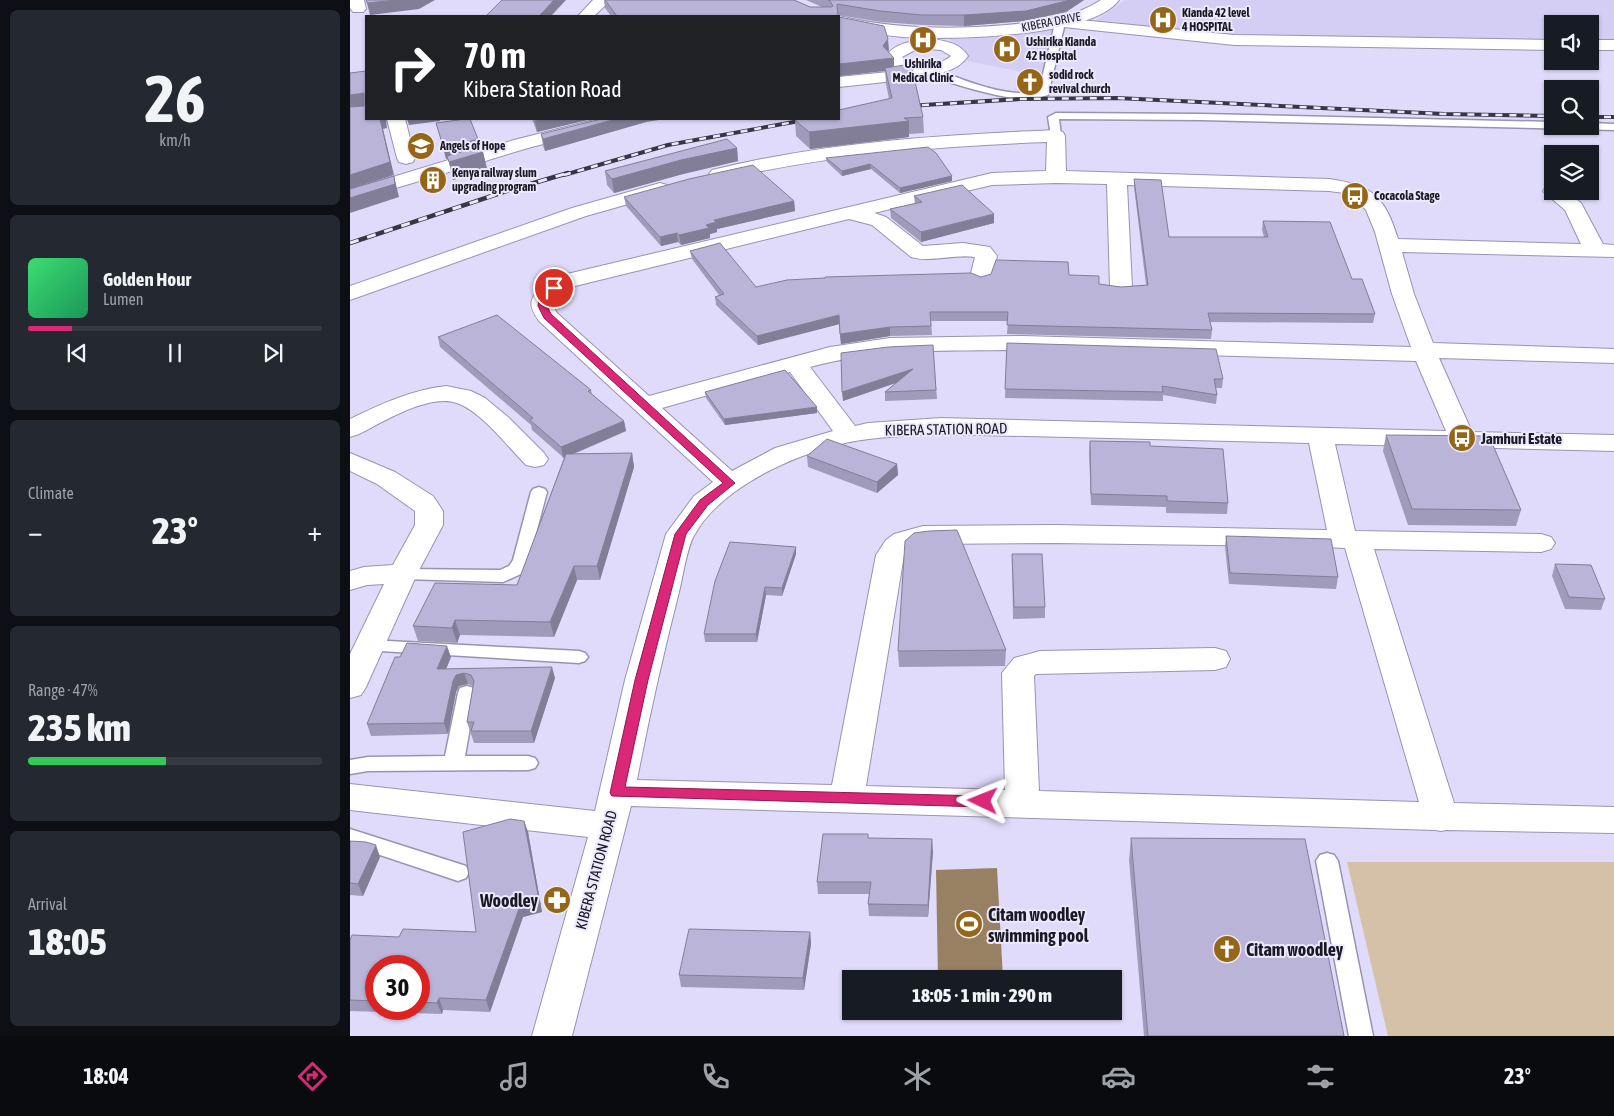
<!DOCTYPE html>
<meta charset="utf-8">
<style>
:root{--surface:#171b24;--page:#242831;--text:#f1f3f6;--muted:#9ea1a6;--line:#363941;--accent:#db2777}
body{margin:0;font-family:"Asap Condensed",sans-serif;background:var(--page);color:var(--text);height:100vh;display:flex;flex-direction:column;font-size:19px;white-space:nowrap}
*{box-sizing:border-box;margin:0}
p{font-size:16px;color:var(--muted)}
.icon{flex:none;width:28px;height:28px;fill:none;stroke:currentColor;stroke-width:2;stroke-linecap:round;stroke-linejoin:round}
.map{position:relative;flex:1;overflow:hidden}
.drawer{display:flex;flex-direction:column;gap:10px;padding:10px;background:#0d0f14;width:350px}
.drawer>*{flex:none}
.banner{position:absolute;left:15px;top:15px;width:475px;height:105px;border-radius:0px;box-shadow:0 1px 4px #0004;background:#202124;color:#fff;overflow:hidden}
.buttons{position:absolute;left:1194px;top:15px;display:grid;gap:10px}
.buttons a{display:grid;place-items:center;width:55px;height:55px;border-radius:0px;background:var(--surface);box-shadow:0 1px 4px #0004;font-size:25px}
.speed{position:absolute;left:15px;top:955px;display:flex;gap:10px;font-size:25px;font-weight:700;text-align:center}
.speed>*{display:grid;place-content:center;width:65px;height:65px;border-radius:50%;background:var(--surface);box-shadow:0 1px 4px #0004;line-height:1}
.speed .limit{border:8px solid #d22;background:#fff;color:#111}
.pin{position:absolute;display:grid;place-items:center;width:42px;height:42px;color:#fff;margin:-21px;border:2px solid #fff;border-radius:50%;box-shadow:0 1px 5px #0007}
.me{position:absolute;width:55px;margin:-28px;rotate:272deg;stroke-linejoin:round;filter:drop-shadow(0 0 4px #0008)}
.turn{display:flex;align-items:center;gap:18px;height:105px;padding:0 15px;font-size:22px}
.turn .icon{width:65px;height:65px;stroke-width:2.5}
.turn b{display:block;font-size:35px;line-height:42px}
.big{font-size:38px;font-weight:800;line-height:1.1}
.drawer .tile{flex:1;display:flex;flex-direction:column;justify-content:center;gap:8px;min-width:0;padding:0 18px;border-radius:8px;background:var(--page)}
.drawer .dial{align-items:center;gap:0}
.dial b{font-size:65px;line-height:1}
.song{display:flex;align-items:center;gap:15px}
.cover{width:60px;height:60px;border-radius:8px;background:linear-gradient(135deg,hsl(140 70% 55%),hsl(150 70% 35%))}
.played{height:5px;border-radius:2px;background:linear-gradient(90deg,var(--accent) 15%,var(--line) 15%)}
.keys{display:flex;justify-content:space-around;direction:ltr}
.heat{display:flex;justify-content:space-between;align-items:center;font-size:28px;direction:ltr}
.charge{height:8px;border-radius:4px;background:linear-gradient(90deg,#34c759 47%,var(--line) 0)}
.trip{position:absolute;left:492px;top:970px;width:280px;height:50px;border-radius:0px;background:var(--surface);box-shadow:0 1px 4px #0004;font-weight:800;line-height:50px;text-align:center}
.tabs{display:flex;height:80px;justify-content:space-around;align-items:center;background:#090b0e;color:var(--muted)}
.tabs .icon{width:35px;height:35px}
.tabs .current{color:var(--accent)}
.tabs b{font-size:22px;color:var(--text)}
main{display:flex;flex:1;min-height:0}
.map>svg:first-child{display:block}
.built{fill:#d4cdf4}
.green{fill:#d5c1a7}
.water{fill:#988162}
.lines{fill:none;stroke-linecap:round;stroke-linejoin:round}
.service-casing{stroke:#9993b2;stroke-width:3}
.minor-casing{stroke:#9993b2;stroke-width:2}
.tertiary-casing{stroke:#9993b2;stroke-width:2}
.service{fill:#fff;fill-rule:evenodd}
.minor{fill:#fff;fill-rule:evenodd}
.tertiary{fill:#fff;fill-rule:evenodd}
.rail-far1-casing{stroke:#383645;stroke-width:4}
.rail-casing{stroke:#383645;stroke-width:4.5}
.rail-far1{stroke:#ede9fd;stroke-width:2.5;stroke-dasharray:7;stroke-linecap:butt}
.rail{stroke:#ede9fd;stroke-width:3;stroke-dasharray:9;stroke-linecap:butt}
.wall{fill:#a09bba;fill-rule:evenodd}
.shaded-wall{fill:#827e97}
.building{fill:#bab4d8;stroke:#827e97}
.route{fill:#db2777;stroke:#8e194d}
.labels{text-anchor:middle;dominant-baseline:central;stroke-width:4;stroke-linejoin:round;paint-order:stroke}
.far-poi-label{font-size:12px;font-weight:bold;fill:#1a1824;stroke:#ede9fd;text-anchor:start}
.far-street-label{font-size:12px;fill:#1a1824;stroke:#ede9fd}
.street-label{font-size:15px;fill:#1a1824;stroke:#ede9fd}
.poi-label{font-size:15px;font-weight:bold;fill:#1a1824;stroke:#ede9fd;text-anchor:start}
.near-poi-label{font-size:18px;font-weight:bold;fill:#1a1824;stroke:#ede9fd;text-anchor:start}
</style>
<main>
<section class="drawer">
<div class="tile dial"><b>26</b><p>km/h</p></div>
<div class="tile">
<div class="song"><i class="cover"></i><div><b>Golden Hour</b><p>Lumen</p></div></div>
<div class="played"></div>
<div class="keys"><svg class="icon" aria-label="previous" viewBox="0 0 24 24"><path d="M18 5L8 12l10 7zM5 5v14"/></svg><svg class="icon" aria-label="pause" viewBox="0 0 24 24"><path d="M8 5v14M16 5v14"/></svg><svg class="icon" aria-label="next" viewBox="0 0 24 24"><path d="M6 5l10 7-10 7zM19 5v14"/></svg></div>
</div>
<div class="tile"><p>Climate</p>
<div class="heat"><a>−</a><b class="big">23°</b><a>+</a></div>
</div>
<div class="tile"><p>Range · 47%</p><b class="big">235 km</b><div class="charge"></div></div>
<div class="tile"><p>Arrival</p><b class="big">18:05</b></div>
</section>
<div class="map">
<svg width="1264" height="1036" viewBox="0 0 1264 1036">
<rect width="100%" height="100%" fill="#e0dafb"/>
<path class="built" d="M775 0H1264V43L1240 42V24H1202V42L898 38 892 33 896 38 741 24Z
M713 27 698 77 617 61 598 37Z"/>
<path class="green" d="M997 862H1264V1036H1038Z"/>
<path class="water" d="M647 868 653 979H588L586 870Z"/>
<g class="lines">
<g class="service-casing">
<path id="service" d="M710 20 715 23 698 95C688 98 681 100 671 99 652 98 584 81 571 69L572 67H580C608 78 659 100 689 91L705 23Z
M706 113 851 114 1202 122V126H1240V123L1264 124V130L851 120 709 119 711 136 706 139 701 136 698 117Z
M189 487 195 489 197 492 179 560 171 574 153 582 53 579 47 578 44 574 47 570 53 569 150 570 159 566 163 560 181 492 183 489Z
M19 640 229 651 235 653 238 657 235 661 229 663 13 650 10 646 13 642Z
M117 686 124 688 126 693 115 756H178L185 758 188 763 185 768 178 770 18 771 0 774V760L18 757 95 756 108 693 110 688Z
M0 829 116 866 119 872 116 878 108 881 0 845Z
M977 853 984 855 988 861 1023 1036H999L966 861 970 855Z"/>
</g>
<g class="minor-casing">
<path id="minor" d="M0 0H14L16 9 13 12H3L0 8Z
M243 0H261L244 16H228Z
M710 18 884 35 1202 40V50L884 45 704 26 702 23 704 20Z
M577 39C593 40 609 42 618 56 607 73 583 76 564 73L559 79 553 80 489 87V77L548 71 549 69 543 66 535 57C545 43 561 41 577 39ZM577 49 591 50 601 56C588 67 566 67 552 57L563 51Z
M1240 40H1264V50H1240Z
M37 119H55L65 158 63 162 56 164 49 162 47 158Z
M248 119H277L274 123 178 148 0 202V190L164 140Z
M706 130 713 132 715 136 716 171 979 179C1023 185 1035 197 1048 239L1231 244 1215 210 1193 191 1196 187 1202 185V191H1216L1231 203 1253 244 1264 245V257L1052 252 1064 294 1083 343 1264 349V363L1089 358 1122 432 1264 435V451L985 444 1005 531 1191 534 1201 537 1205 543 1201 549 1191 552 1024 549 1104 803 1264 807V833L1096 830 1091 831 1085 830 281 806 222 1036H182L238 837 0 810V784L245 811 275 680 316 534 344 496 363 482 189 321C177 304 179 297 196 285 203 281 209 277 217 274L642 173 696 171 697 142C586 146 477 155 369 180L362 178 359 174 362 170C475 142 590 135 706 130ZM706 183 757 184 760 287 763 292 771 294 779 292 782 287 777 185 979 191 994 193 1004 198 1016 210 1025 232 1042 294 1061 347 672 336 540 338 480 347 299 396 207 313 203 306 204 300 225 286 499 219 522 225 561 257C581 263 604 254 625 257L620 277 623 282 631 284 639 282 642 277 647 256 640 247 613 243 573 246 536 217 524 213 642 185ZM672 350 1066 361 1096 431 591 418 518 423 505 426 460 367C529 348 601 351 672 350ZM440 372 483 431 425 448 382 471 312 408ZM591 434 959 443 977 530 704 525 573 526 544 534 536 540 526 555 482 785 287 780C299 717 313 655 329 592 333 577 337 546 345 534 373 483 463 445 519 439 543 436 567 435 591 434ZM704 543 952 546 995 548 1069 802 689 791 684 676 686 674 865 670 876 667 880 659 876 651 865 648 690 651 664 658 652 673 655 790 516 786 554 555 564 547 573 544Z
M310 183 317 185 320 189 317 193 236 216 0 300V286L222 208Z
M96 386 121 391 135 398 158 417 194 453 198 459 194 465 185 467 176 465C157 446 132 412 107 403 79 393 33 422 9 434L0 437V419C31 404 61 390 96 386Z
M0 453 45 472 83 496 93 511V525L67 574 16 687 11 695 0 698V654L34 584 17 585 0 590V571L14 567 43 565 65 525V511L27 484 0 471Z"/>
</g>
<g class="tertiary-casing">
<path id="tertiary" d="M751 0H769C742 38 597 40 553 37 531 35 510 31 489 26V16C545 29 599 30 656 25 689 22 722 19 751 0Z"/>
</g>
<use href="#service" class="service"/>
<use href="#minor" class="minor"/>
<use href="#tertiary" class="tertiary"/>
<g class="rail-far1-casing">
<path id="rail-far1" d="M558 106 670 99 767 98 1094 114 1202 116
M1240 117H1264
M214 175 318 145 460 119"/>
</g>
<g class="rail-casing">
<path id="rail" d="M0 243 160 190 218 173"/>
</g>
<use href="#rail-far1" class="rail-far1"/>
<use href="#rail" class="rail"/>
</g>
<path class="wall" d="M254 0H444L460 7H472L456 0H734L716 12 675 21 614 26 572 25 531 22 488 15V16H261L255 8Z
M489 17 539 50 538 51 544 67 573 117 574 133 559 134V137L460 149 446 136 445 120 539 99 536 84 535 70 489 76Z
M182 119H241L187 132Z
M296 122 195 151 193 146 191 134Z
M86 123 128 139 129 146 133 152 137 169 103 180 98 158 96 159Z
M387 148 388 161 333 174 264 193 257 185 255 171Z
M476 158 602 176V181L550 193 521 169 492 176 477 162Z
M784 179 819 237H914L912 230 913 221 1002 279 1025 314 1023 323 860 322 862 330 861 339 657 334 658 321H581L582 335 540 336 491 344 489 324 408 345 366 305 365 297 369 295 342 259 340 251 406 287 631 277 719 275 749 284 771 287 796 285 784 187Z
M564 196 644 223 571 242 541 218 540 209 565 204Z
M274 197 444 201 445 211 367 229V232L360 234V238L331 245 328 242 311 246 276 206Z
M88 337 241 390 242 395 274 421 276 431 224 454 282 453 284 467 250 580H227L204 637 110 635 107 643 68 641 63 626 167 585 214 458 182 430 181 425 90 347Z
M657 343 873 379 872 388H866L867 395 866 404 813 395V401L655 398Z
M583 345 587 399 535 401V392L546 383 493 401Z
M355 392 467 413 375 425 356 398Z
M1036 435 1171 510 1166 526 1058 525 1033 451Z
M740 441 800 446 878 503 877 514 816 513V507L741 505 739 452Z
M457 456 547 464 548 475 527 493 458 467Z
M876 536 988 577 986 589 879 584 875 547Z
M446 547V554L432 596 416 595 407 642H355L354 634Z
M662 554 695 607V618L663 619Z
M1205 564 1255 599 1251 610 1215 609 1202 576Z
M656 650 655 666 549 667 548 651Z
M101 657 96 669 205 678 184 743H124L117 722 123 686 118 684 109 686 106 692 98 734 21 736 17 724Z
M174 821 178 832 192 912 173 917 140 1012 93 1010 92 1014 0 1011V940L49 937 126 932ZM26 966H69V1009H26Z
M519 838 583 851 578 917 519 916 518 904 519 894H468L467 882Z
M781 838 994 1036H794L779 860Z
M0 841 30 857 13 896 0 895Z
M460 932 461 944 454 990 331 987 329 975Z"/>
<path class="shaded-wall" d="M46 0H85L69 9 20 15 17 3Z
M204 0H216L201 16H189Z
M718 0H734L716 12 675 21 614 26V15Z
M538 39 539 50 533 57V46Z
M544 58V70L489 76V64Z
M14 93 16 106 0 108V95Z
M30 119H36L37 128 33 129 44 175 0 189V175Z
M57 119H90V121L59 125Z
M192 119H241L187 132 185 121Z
M266 119H315L296 122 195 151 193 139Z
M559 121V137L460 149 459 132Z
M128 139 130 149 96 159 94 149Z
M387 148 388 161 333 174 264 193 262 179 331 160Z
M133 152 137 169 103 180 99 162Z
M520 164 521 169 492 176V171Z
M44 176 49 197 0 213V198Z
M602 176V181L550 193V188Z
M444 201 445 211 367 229V232L360 234V238L331 245 329 235 356 225 364 220Z
M644 214V223L571 242V232Z
M327 233 328 242 311 246 310 237Z
M489 315 490 324 408 345 407 336Z
M540 327V336L491 344 490 334Z
M563 369V377L493 401 492 392Z
M467 407V413L375 425 374 419Z
M274 421 276 431 213 458 211 447Z
M282 453 284 467 250 580 247 566Z
M547 464 548 475 527 493V482Z
M446 547V554L432 596V588Z
M224 566 227 580 204 637 200 622Z
M415 587 416 595 407 642 406 634Z
M105 620 110 635 107 643 102 628Z
M97 646 101 657 91 681 87 669Z
M202 667 205 678 184 743 181 731Z
M114 673 118 684 109 686 106 692 98 734 94 723 103 681 106 675Z
M174 821 178 832 192 912 173 917 140 1012 136 1000Z
M582 839 583 851 578 917V905Z
M26 845 30 857 13 896 8 884Z
M460 932 461 944 454 990 453 978Z
M89 998 93 1010 92 1014 87 1003Z"/>
<path class="building" d="M16 0H46L17 3Z
M152 0H204L189 16H136Z
M255 0H444L460 7H481L483 6 480 1 478 0H718L716 1 676 11 614 15H572L530 11 487 4 488 16H267Z
M489 17 534 26 538 39 533 46 544 58 489 64Z
M561 64 573 117 554 118 559 121 459 132 445 120 452 119H489V110L542 98 535 68Z
M16 71V119H30L40 162 0 175V107L14 106V93L0 95V73Z
M115 119H120L128 139 94 149 86 123Z
M251 119H266L193 139 191 134Z
M377 139 387 148 331 160 262 179 255 171Z
M131 146 133 152 99 162 97 156Z
M578 147 586 153 602 176 550 188 520 164 492 171 476 158Z
M403 165 444 201 364 220 366 222 356 225 359 228 329 235 327 233 310 237 274 197 339 179Z
M44 176 45 184 0 198V189Z
M784 179 811 180 819 237H918L913 221 980 222 1002 279H1012L1025 314 858 313 862 330 657 325 658 312H580L581 326 540 327 490 334 489 315 407 336 365 297 374 294 340 251 370 243 406 287 437 280 475 278V277L621 273 631 277 641 274 646 260 718 262 719 275 749 276V284L771 287 798 285Z
M612 185 644 214 571 232 540 209 572 202 564 196Z
M147 315 241 390 238 391 274 421 211 447 180 420 183 418 88 337Z
M657 343 866 349 873 379H864L867 395 812 386 813 392 655 389Z
M583 345 586 390 535 392 563 369 492 392 491 353 538 347Z
M435 370 467 407 374 419 355 392Z
M1036 435 1139 436 1171 510 1062 509Z
M477 439 547 464 527 482 457 456Z
M740 441 800 442V446L873 449 878 503 817 501V496L741 494Z
M282 453 247 566H224L200 622 105 620 102 628 63 626 85 583 167 585 216 454Z
M607 530 656 650 548 651 555 541 564 533 579 531Z
M876 536 981 539 988 577 880 573Z
M380 542 446 547 432 588 415 587 406 634H354L365 581Z
M662 554H692L695 607H664Z
M1205 564 1241 565 1255 599 1219 597Z
M57 643 97 646 87 669 202 667 181 731H121L124 722H117L124 681 121 675 114 673 106 675 103 681 94 723 17 724 45 657H50Z
M160 819 174 821 189 900 170 906 136 1000 89 998 87 1003 69 1002V966H26V1001L0 1000V940L2 935 49 937 53 929 126 932 113 832Z
M473 834H518V838L582 839 578 905 518 904 521 882H467Z
M781 838 955 839 994 1036H798Z
M0 841 16 842 26 845 8 884 0 883Z
M339 929 460 932 453 978 329 975Z"/>
<path class="route" d="M204 285 209 288 198 298 197 306 201 314 385 483 358 505 336 534 298 680 275 787 633 796 638 797 640 801 638 805 633 807 262 796 260 793 285 680 325 534 350 500 373 483 194 318 188 306 189 297Z"/>
<defs>
<g id="hospital-disc" transform="scale(1.4375)"><circle r="9.5" fill="#956615" stroke="#ede9fd"/><path d="M-5-5h3v3.5h4V-5h3V5h-3V1.5h-4V5h-3Z" fill="#fff"/></g>
<g id="church-disc" transform="scale(1.4375)"><circle r="9.5" fill="#956615" stroke="#ede9fd"/><path d="M-1.2-6h2.4v3.5h3.3v2.4h-3.3V6h-2.4V-.1h-3.3v-2.4h3.3Z" fill="#fff"/></g>
<g id="school-disc" transform="scale(1.4375)"><circle r="9.5" fill="#956615" stroke="#ede9fd"/><path d="M0-5L7-2L0 1L-7-2ZM-4 1L0 2.5L4 1V4Q0 6-4 4Z" fill="#fff"/></g>
<g id="building-disc" transform="scale(1.4375)"><circle r="9.5" fill="#956615" stroke="#ede9fd"/><path d="M-4-6H4V6H1V3H-1V6H-4ZM-2.5-4.3h1.7v1.8h-1.7ZM.8-4.3h1.7v1.8H.8ZM-2.5-1h1.7V.8h-1.7ZM.8-1h1.7V.8H.8Z" fill="#fff"/></g>
<g id="bus-disc" transform="scale(1.4375)"><circle r="9.5" fill="#956615" stroke="#ede9fd"/><path d="M-5-6H5V4H4V6H2V4H-2V6H-4V4H-5ZM-3.5-4V0h7V-4ZM-3.5 1.2v1.5H-2V1.2ZM2 1.2v1.5H3.5V1.2Z" fill="#fff"/></g>
<g id="pharmacy-disc" transform="scale(1.4375)"><circle r="9.5" fill="#956615" stroke="#ede9fd"/><path d="M-2-6h4v4h4v4h-4v4h-4v-4h-4v-4h4Z" fill="#fff"/></g>
<g id="stadium-disc" transform="scale(1.4375)"><circle r="9.5" fill="#956615" stroke="#ede9fd"/><path d="M0-5a6.5 5 0 1 0 0 10a6.5 5 0 1 0 0-10ZM-3.5-1.8h7v3.6h-7Z" fill="#fff"/></g>
</defs>
<g fill-rule="evenodd">
<use href="#hospital-disc" x="813" y="20"/>
<use href="#hospital-disc" x="573" y="40"/>
<use href="#hospital-disc" x="657" y="49"/>
<use href="#church-disc" x="680" y="82"/>
<use href="#school-disc" x="71" y="146"/>
<use href="#building-disc" x="83" y="180"/>
<use href="#bus-disc" x="1005" y="196"/>
<use href="#bus-disc" x="1112" y="438"/>
<use href="#pharmacy-disc" x="207" y="900"/>
<use href="#stadium-disc" x="619" y="924"/>
<use href="#church-disc" x="877" y="949"/>
</g>
<g class="labels">
<g class="far-poi-label">
<text x="832" y="13">Kianda 42 level<tspan x="832" dy="14">4 HOSPITAL</tspan></text>
<text x="676" y="42">Ushirika Kianda<tspan x="676" dy="14">42 Hospital</tspan></text>
<text x="573" y="64" text-anchor="middle">Ushirika<tspan x="573" dy="14">Medical Clinic</tspan></text>
<text x="699" y="75">sodid rock<tspan x="699" dy="14">revival church</tspan></text>
<text x="90" y="146">Angels of Hope</text>
<text x="102" y="173">Kenya railway slum<tspan x="102" dy="14">upgrading program</tspan></text>
<text x="1024" y="196">Cocacola Stage</text>
</g>
<g class="far-street-label">
<text transform="translate(701 22) rotate(-11)">KIBERA DRIVE</text>
</g>
<g class="street-label">
<text transform="translate(596 429) rotate(-1)">KIBERA STATION ROAD</text>
<text transform="translate(246 870) rotate(-75)">KIBERA STATION ROAD</text>
</g>
<g class="poi-label">
<text x="1131" y="438">Jamhuri Estate</text>
</g>
<g class="near-poi-label">
<text x="188" y="900" text-anchor="end">Woodley</text>
<text x="638" y="914">Citam woodley<tspan x="638" dy="21">swimming pool</tspan></text>
<text x="896" y="949">Citam woodley</text>
</g>
</g>
</svg>
<div class="buttons">
<a><svg class="icon" aria-label="sound" viewBox="0 0 24 24"><path d="M4 9h4l5-4v14l-5-4H4zM17 9q2 3 0 6"/></svg></a>
<a><svg class="icon" aria-label="search" viewBox="0 0 24 24"><circle cx="10" cy="10" r="6"/><path d="M15 15l6 6"/></svg></a>
<a><svg class="icon" aria-label="layers" viewBox="0 0 24 24"><path d="M12 4l9 5-9 5-9-5zM3 14l9 5 9-5"/></svg></a>
</div>
<div class="speed"><div class="limit">30</div></div>
<div class="pin" style="left:204px;top:288px;background:#d93025"><svg class="icon" aria-label="arrive" viewBox="0 0 24 24"><path d="M6 21V4h12l-3 4 3 4H6"/></svg></div>
<svg class="me" style="left:633px;top:801px" viewBox="-20 -20 40 40"><path d="M0-17L14 15 0 8-14 15z" fill="#db2777" stroke="#fff" stroke-width="4"/></svg>
<div class="trip">18:05 · 1 min · 290 m</div>
<div class="banner">
<div class="turn"><svg class="icon" aria-label="right" viewBox="0 0 24 24"><path d="M7 20v-9h11M14 6l5 5-5 5"/></svg><div><b>70 m</b>Kibera Station Road</div></div>
</div>
</div>
</main>
<nav class="tabs">
<b>18:04</b>
<svg class="icon current" aria-label="directions" viewBox="0 0 24 24"><path d="M12 3l9 9-9 9-9-9zM9 14v-3h6M13 9l2 2-2 2"/></svg>
<svg class="icon" aria-label="music" viewBox="0 0 24 24"><path d="M9 18V5l10-2v13"/><circle cx="6" cy="18" r="3"/><circle cx="16" cy="16" r="3"/></svg>
<svg class="icon" aria-label="phone" viewBox="0 0 24 24"><path d="M5 4h4l2 5-3 2q2 4 5 5l2-3 5 2v4C11 20 4 13 5 4z"/></svg>
<svg class="icon" aria-label="climate" viewBox="0 0 24 24"><path d="M12 3v18M4 7l16 10M4 17L20 7"/></svg>
<svg class="icon" aria-label="car" viewBox="0 0 24 24"><path d="M5 17H2v-5l4-1 3-4h7l3 4 3 1v5h-3M9 17h6M6 11h13"/><circle cx="7" cy="17" r="2"/><circle cx="17" cy="17" r="2"/></svg>
<svg class="icon" aria-label="filters" viewBox="0 0 24 24"><path d="M4 7h16M4 17h16"/><circle cx="9" cy="7" r="2"/><circle cx="15" cy="17" r="2"/></svg>
<b>23°</b>
</nav>
